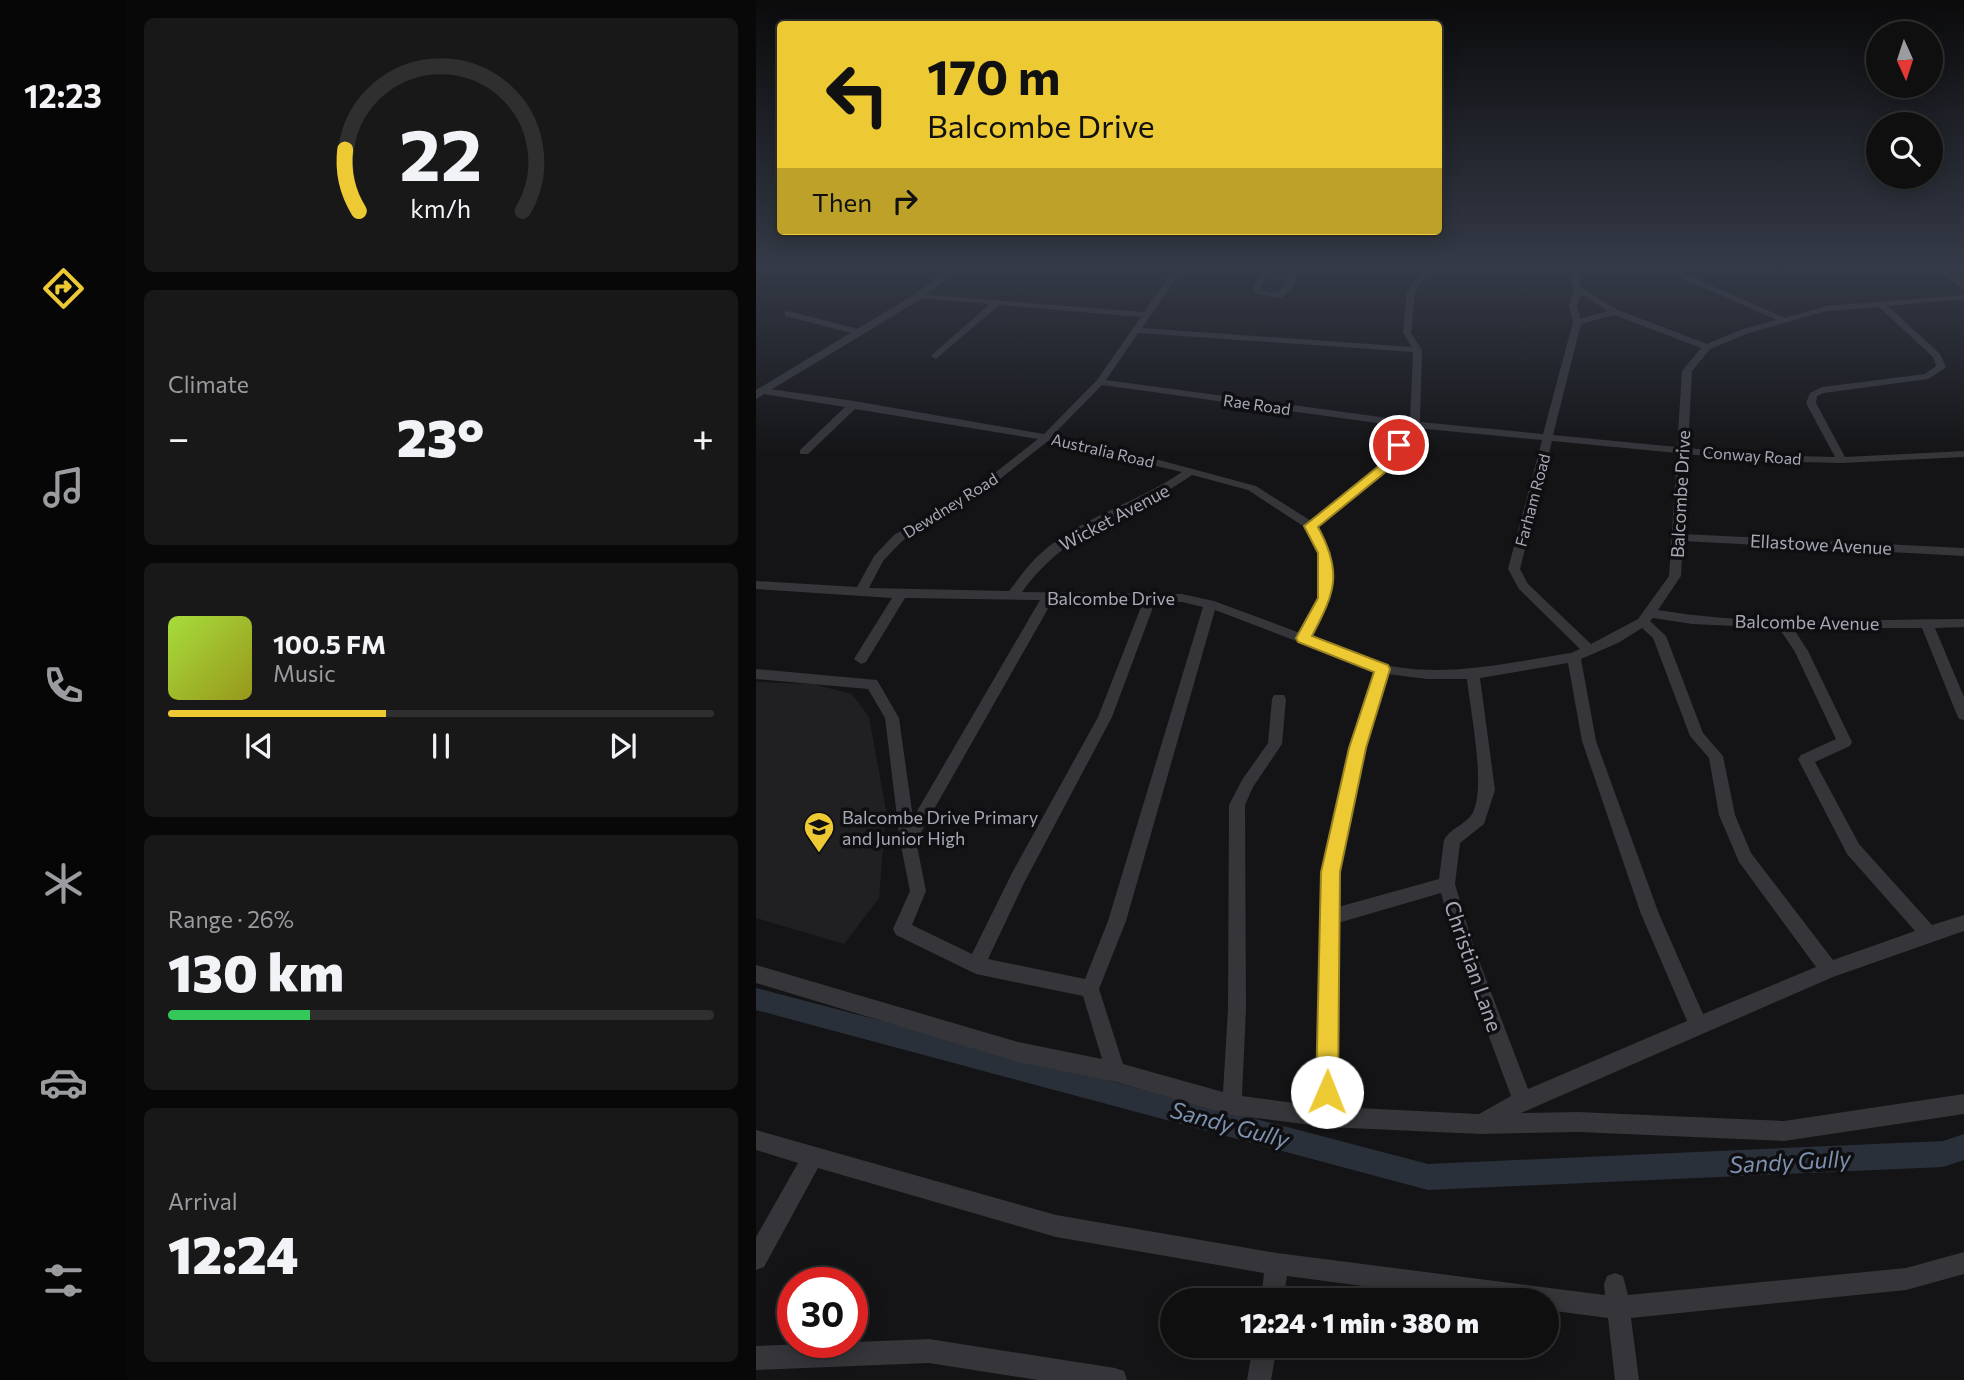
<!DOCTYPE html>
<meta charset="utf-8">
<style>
:root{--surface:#0f0f10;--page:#181819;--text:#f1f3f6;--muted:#9b9c9f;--line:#2f2f30;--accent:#edca34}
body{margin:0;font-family:Commissioner,sans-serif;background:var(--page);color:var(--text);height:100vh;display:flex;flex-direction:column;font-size:26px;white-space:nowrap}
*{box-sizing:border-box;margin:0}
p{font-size:23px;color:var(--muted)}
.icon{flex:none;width:38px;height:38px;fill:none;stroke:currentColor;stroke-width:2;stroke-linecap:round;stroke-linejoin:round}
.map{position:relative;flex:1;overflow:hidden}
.sheet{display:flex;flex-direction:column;gap:18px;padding:18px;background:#080809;width:630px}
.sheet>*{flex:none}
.guide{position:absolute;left:21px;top:21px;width:665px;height:214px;border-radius:7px;box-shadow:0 4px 18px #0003,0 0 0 2px var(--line);background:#edca34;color:#111;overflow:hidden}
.needle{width:46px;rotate:177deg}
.tools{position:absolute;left:1110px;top:21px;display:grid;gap:14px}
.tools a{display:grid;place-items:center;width:77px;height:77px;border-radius:50%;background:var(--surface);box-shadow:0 4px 18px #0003,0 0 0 2px var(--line);font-size:35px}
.speed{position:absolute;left:21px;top:1267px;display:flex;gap:14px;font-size:35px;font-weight:700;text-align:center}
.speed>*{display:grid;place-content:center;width:91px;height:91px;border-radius:50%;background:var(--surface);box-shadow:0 4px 18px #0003,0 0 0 2px var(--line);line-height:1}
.speed .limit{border:10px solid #d22;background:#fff;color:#111}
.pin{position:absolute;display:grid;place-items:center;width:60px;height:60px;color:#fff;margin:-30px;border:4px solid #fff;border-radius:50%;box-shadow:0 2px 7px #0007}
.me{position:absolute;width:77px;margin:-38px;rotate:1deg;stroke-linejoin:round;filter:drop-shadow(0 0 5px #0008)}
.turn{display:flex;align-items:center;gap:24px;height:147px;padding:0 35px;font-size:32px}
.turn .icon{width:91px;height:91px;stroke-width:2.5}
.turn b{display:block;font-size:49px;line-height:60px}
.then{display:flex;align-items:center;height:66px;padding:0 35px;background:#0003;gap:14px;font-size:26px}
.big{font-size:52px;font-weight:800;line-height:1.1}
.sheet .card{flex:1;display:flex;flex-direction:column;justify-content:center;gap:10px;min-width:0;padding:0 24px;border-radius:10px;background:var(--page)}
.sheet .dial{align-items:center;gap:0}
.dial svg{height:182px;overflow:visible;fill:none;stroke:var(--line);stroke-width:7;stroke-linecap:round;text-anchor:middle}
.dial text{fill:var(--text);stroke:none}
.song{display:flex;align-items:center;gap:21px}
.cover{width:84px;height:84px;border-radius:10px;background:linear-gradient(135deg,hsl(80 70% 55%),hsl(60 70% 35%))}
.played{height:7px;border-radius:4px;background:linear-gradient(90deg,var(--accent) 40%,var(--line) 40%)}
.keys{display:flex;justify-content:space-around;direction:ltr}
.heat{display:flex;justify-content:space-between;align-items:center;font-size:38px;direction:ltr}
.charge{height:10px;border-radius:5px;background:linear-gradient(90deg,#34c759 26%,var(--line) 0)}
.trip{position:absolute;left:404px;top:1288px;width:399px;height:70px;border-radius:35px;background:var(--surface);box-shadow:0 4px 18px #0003,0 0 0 2px var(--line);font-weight:800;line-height:70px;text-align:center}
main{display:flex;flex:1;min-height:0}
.tabs{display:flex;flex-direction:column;width:126px;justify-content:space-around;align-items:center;background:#060606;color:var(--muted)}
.tabs .icon{width:49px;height:49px}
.tabs .selected{color:var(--accent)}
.tabs b{font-size:32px;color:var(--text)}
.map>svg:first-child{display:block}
.built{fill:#202023}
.green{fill:#1a201c}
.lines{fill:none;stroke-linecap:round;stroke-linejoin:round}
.canal{fill:#2a3039;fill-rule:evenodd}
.minor{fill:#35353a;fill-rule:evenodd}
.tertiary{fill:#35353a;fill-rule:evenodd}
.route{fill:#edca34;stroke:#9a8322;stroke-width:2}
.labels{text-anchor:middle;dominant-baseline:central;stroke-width:7;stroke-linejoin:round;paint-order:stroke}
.far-street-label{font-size:16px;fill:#a6a8b6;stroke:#0f0f11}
.street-label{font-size:18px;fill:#a6a8b6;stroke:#0f0f11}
.poi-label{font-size:18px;fill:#a6a8b6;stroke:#0f0f11;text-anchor:start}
.near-street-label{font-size:21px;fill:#a6a8b6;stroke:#0f0f11}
.near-water-label{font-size:23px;font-style:italic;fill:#7d91b0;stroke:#0f0f11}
</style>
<main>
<nav class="tabs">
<b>12:23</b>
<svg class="icon selected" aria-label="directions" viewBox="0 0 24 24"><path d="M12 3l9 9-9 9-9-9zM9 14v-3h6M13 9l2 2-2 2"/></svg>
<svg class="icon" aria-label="music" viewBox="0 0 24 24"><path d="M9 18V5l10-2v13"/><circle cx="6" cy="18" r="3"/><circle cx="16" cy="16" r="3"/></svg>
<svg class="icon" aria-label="phone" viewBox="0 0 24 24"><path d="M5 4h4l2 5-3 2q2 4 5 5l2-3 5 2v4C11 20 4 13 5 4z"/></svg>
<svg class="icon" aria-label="climate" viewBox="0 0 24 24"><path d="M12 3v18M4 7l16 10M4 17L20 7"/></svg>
<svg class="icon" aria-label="car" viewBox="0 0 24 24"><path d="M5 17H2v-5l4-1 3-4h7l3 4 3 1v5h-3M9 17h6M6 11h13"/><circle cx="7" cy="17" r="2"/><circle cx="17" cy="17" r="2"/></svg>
<svg class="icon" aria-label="filters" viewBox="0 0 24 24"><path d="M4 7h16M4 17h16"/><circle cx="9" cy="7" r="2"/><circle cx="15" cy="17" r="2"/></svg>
</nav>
<section class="sheet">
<div class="card dial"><svg viewBox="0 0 100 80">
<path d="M14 69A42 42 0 1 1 86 69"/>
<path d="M14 69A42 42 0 0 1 8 42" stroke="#edca34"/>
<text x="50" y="56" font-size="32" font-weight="700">22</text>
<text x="50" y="72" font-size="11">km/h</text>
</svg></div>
<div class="card"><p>Climate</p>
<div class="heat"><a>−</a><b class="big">23°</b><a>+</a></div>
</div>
<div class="card">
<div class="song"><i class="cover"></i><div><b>100.5 FM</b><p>Music</p></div></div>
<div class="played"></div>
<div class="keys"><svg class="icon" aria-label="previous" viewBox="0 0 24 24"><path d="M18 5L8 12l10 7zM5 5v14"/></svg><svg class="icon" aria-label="pause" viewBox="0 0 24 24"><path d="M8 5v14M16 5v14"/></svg><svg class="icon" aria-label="next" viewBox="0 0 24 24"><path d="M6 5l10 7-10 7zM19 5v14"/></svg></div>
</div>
<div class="card"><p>Range · 26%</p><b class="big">130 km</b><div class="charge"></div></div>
<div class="card"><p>Arrival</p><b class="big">12:24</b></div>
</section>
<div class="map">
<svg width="1208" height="1380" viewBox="0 0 1208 1380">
<rect width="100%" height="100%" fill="#141416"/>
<path class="built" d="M0 682 57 684 96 694 113 717 130 810 123 898 88 944 0 918Z"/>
<path class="green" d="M517 265H535C532 280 528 302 508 290Z"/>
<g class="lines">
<path class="canal" d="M0 988 672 1164 1187 1141 1208 1134V1160L1187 1167 672 1190 0 1010Z"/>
<path class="minor" d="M25 265 0 270V266Z
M82 265 196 269 200 271 196 273 86 267Z
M421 265H429L386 328 656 347 647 333 651 292 670 265H678L659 292 655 333 666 350 664 422 787 434 817 322 813 306 818 289 810 265H818L826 288 862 310 951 344 987 329 1021 320 923 277 921 271 931 265H941L930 274 1029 318 1070 306 1208 295V299L1132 306 1184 354 1190 367 1188 369 1172 379 1068 393 1061 396 1060 403 1089 457 1208 451V457L1086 463 1001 461 931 454 927 534 1208 548V556L927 541 925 576 902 610C1002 627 1107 619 1208 619V627L1179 628 1208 697V720L1203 719 1201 715 1166 628H1037L1052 651 1096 742 1094 746 1059 762 1103 844 1176 925 1208 915V931L1077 977 765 1113 822 1112 1028 1121 1208 1094V1114L1028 1141 822 1132 725 1134 571 1127 476 1115 360 1082 262 1062 0 983V965L262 1042 346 1059 327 996 220 974 140 935 137 929 154 891 144 841 129 718 112 689 0 679V669L121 680 143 718 157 818 284 600 149 598 110 662 105 664 98 659 136 598 0 589V581L101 587 118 556 138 535 231 479 282 439 99 409 52 454H44V450L89 407 7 394 2 391 7 388 98 401 288 434 341 380 385 317 243 305 180 359 175 356 177 354 234 304 163 298 159 296 160 294 388 312ZM825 294 852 311 824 319 821 306ZM1123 307 1177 357 1180 366 1169 374 1066 387 1054 393 1050 403 1079 457 1001 455 932 448 936 371 954 349 993 333 1070 311ZM858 315 945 348 926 371 921 447 797 435 825 324ZM382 333 657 352 654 421 350 380ZM346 385 643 426 651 427 624 466 555 521 500 486 377 453 297 435ZM660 428 786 440 752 569 763 589 824 649 815 653C757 662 686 679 626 664 602 658 578 646 555 637L575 598V553L561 527 632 470ZM292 441 426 472C381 503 325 517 284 554 272 565 263 578 253 591L113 588 127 561 146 541 239 483ZM796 441 921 453 913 576 882 619 835 644 772 584 764 569ZM436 475 492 490 550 528 563 553V598L544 633 458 601 426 594 266 592C312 527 375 518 436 475ZM297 600 387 602 342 717 256 873 216 954 156 925 170 891 160 841ZM399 602H426L447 607 352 921 329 979 232 959 268 883 356 717ZM459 610 618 671 594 748 566 872 561 1106 486 1096 490 1009 489 805 497 787 526 744 530 699 528 695H518L516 699 512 743 486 780 473 805 472 1009 467 1092 367 1064 343 989 370 921ZM897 618 936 624 1023 628 1039 652 1080 739 1045 755 1042 759 1091 854 1159 931 1077 960 995 853 979 815 967 756 947 733 910 636 894 621ZM886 628 897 638 934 736 953 758 963 815 983 862 1060 967 947 1014 903 914 840 741 825 659 862 643ZM812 663 826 741 885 914 931 1021 772 1089 717 945 699 884 704 843 728 824 739 790 724 678ZM631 674 671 679H711C714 710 731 789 716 814 709 825 694 828 688 840L683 879 582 907C583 830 608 748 631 674ZM685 893 699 945 755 1096 723 1114 581 1107 582 923Z
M510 265H518L506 284 505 291 521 293 530 285 535 265H543L538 286 526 298 497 293 498 284Z
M1174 265H1183L1208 284V290Z
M32 311 106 330 107 332 103 335 29 316V312Z
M0 1130 300 1215 521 1253 849 1295 848 1284 851 1276 859 1273 867 1276 872 1295 1150 1268 1208 1252V1274L1150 1290 875 1318 883 1380H859L852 1318 791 1310V1300H713L531 1276 527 1300H505L508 1273 300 1237 62 1168 8 1267 0 1270V1237L42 1163 0 1150Z
M173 1339 359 1368 368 1371 371 1380H282L173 1363 0 1370V1346Z
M497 1346H521L515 1380H491Z"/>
<path class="tertiary" d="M197 265H208L167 298 0 399V390L159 294Z"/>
</g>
<linearGradient id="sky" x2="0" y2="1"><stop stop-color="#0b0b0c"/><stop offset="0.58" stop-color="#343a47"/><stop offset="1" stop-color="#343a47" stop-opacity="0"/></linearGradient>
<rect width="1208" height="458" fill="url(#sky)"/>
<path class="route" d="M639 443 649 445 632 470 562 527C587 573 579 592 556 636L632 665 634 669 610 748 584 872 582 1092 579 1100 571 1104 563 1100 560 1092 565 872 593 748 618 672 542 642 540 638 562 598V553L548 526 624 465Z"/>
<defs>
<g id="school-pin" transform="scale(1.575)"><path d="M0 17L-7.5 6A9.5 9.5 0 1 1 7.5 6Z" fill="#edca34" stroke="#0f0f11"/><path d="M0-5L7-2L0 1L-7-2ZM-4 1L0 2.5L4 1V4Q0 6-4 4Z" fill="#111"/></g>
</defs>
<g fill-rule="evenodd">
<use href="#school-pin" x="63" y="827"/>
</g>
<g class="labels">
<g class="far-street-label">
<text transform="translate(501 404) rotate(8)">Rae Road</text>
<text transform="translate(347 450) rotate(13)">Australia Road</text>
<text transform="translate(996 455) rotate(4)">Conway Road</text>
<text transform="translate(776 500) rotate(-75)">Farham Road</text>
<text transform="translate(194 505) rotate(-32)">Dewdney Road</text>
</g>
<g class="street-label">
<text transform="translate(924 494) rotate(-87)">Balcombe Drive</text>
<text transform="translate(358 517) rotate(-28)">Wicket Avenue</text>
<text transform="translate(1065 544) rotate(3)">Ellastowe Avenue</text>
<text x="355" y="598">Balcombe Drive</text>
<text transform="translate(1051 622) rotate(1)">Balcombe Avenue</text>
</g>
<g class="poi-label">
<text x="86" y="817">Balcombe Drive Primary<tspan x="86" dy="21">and Junior High</tspan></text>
</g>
<g class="near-street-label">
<text transform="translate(718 966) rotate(71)">Christian Lane</text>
</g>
<g class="near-water-label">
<text transform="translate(474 1124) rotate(15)">Sandy Gully</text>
<text transform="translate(1034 1161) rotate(-3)">Sandy Gully</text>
</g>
</g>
</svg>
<div class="tools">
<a><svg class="needle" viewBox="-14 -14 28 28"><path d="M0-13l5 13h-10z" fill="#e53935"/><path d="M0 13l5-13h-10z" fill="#9b9c9f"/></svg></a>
<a><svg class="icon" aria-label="search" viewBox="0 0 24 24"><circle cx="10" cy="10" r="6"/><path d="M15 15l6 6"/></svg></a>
</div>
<div class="speed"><div class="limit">30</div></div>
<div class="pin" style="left:643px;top:445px;background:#d93025"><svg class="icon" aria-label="arrive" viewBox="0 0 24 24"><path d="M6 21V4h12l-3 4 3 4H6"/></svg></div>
<svg class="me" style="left:571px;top:1092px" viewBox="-20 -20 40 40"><circle r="19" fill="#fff"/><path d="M0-13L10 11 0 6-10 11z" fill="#edca34"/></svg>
<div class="trip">12:24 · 1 min · 380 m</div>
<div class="guide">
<div class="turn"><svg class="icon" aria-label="left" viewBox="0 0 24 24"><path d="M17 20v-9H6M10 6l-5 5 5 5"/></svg><div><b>170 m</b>Balcombe Drive</div></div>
<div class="then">Then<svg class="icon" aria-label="right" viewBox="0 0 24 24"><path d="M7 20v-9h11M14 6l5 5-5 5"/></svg></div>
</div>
</div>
</main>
